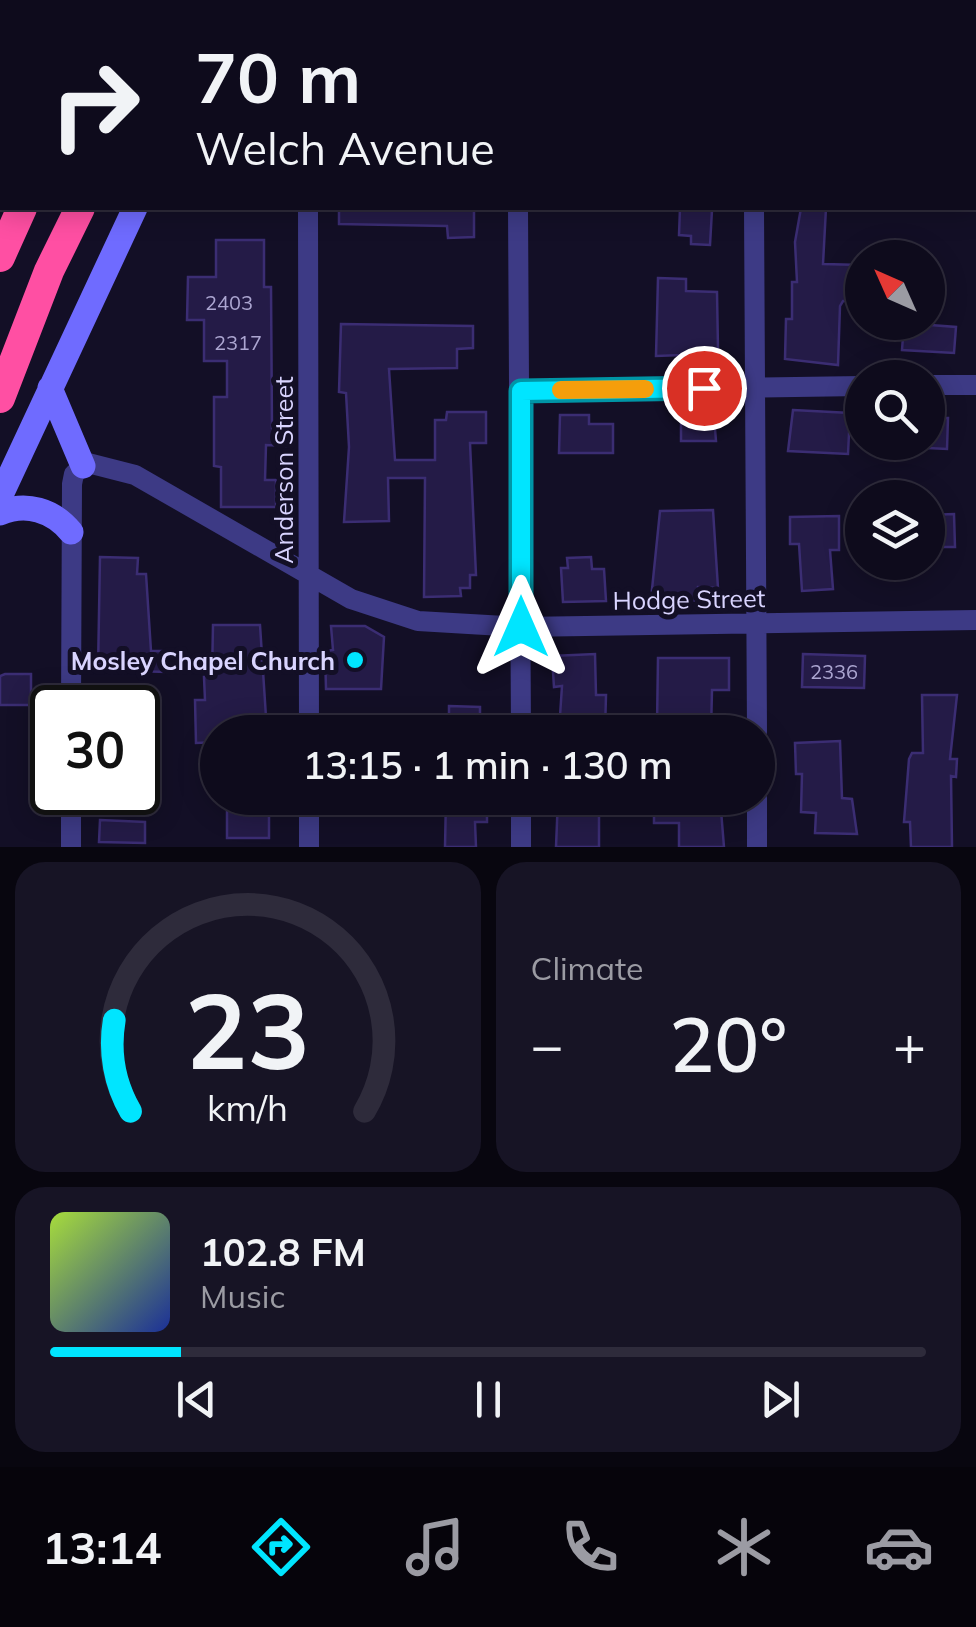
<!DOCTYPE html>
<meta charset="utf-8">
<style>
:root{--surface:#0e0b1c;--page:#171425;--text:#f1f3f6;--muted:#9b9ba3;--line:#2e2b3b;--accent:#00e5ff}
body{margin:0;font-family:Mulish,sans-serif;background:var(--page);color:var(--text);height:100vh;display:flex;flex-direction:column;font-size:38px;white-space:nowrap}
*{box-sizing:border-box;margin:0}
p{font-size:32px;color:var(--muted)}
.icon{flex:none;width:55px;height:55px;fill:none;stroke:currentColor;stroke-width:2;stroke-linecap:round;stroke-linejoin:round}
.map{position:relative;height:847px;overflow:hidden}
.side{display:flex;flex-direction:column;gap:15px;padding:15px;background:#08060f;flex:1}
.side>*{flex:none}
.hud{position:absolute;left:0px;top:0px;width:978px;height:210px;box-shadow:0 5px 25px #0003,0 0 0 2px var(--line);background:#0e0b1c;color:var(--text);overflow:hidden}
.needle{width:65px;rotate:315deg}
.buttons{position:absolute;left:845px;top:240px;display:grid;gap:20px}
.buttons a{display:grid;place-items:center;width:100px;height:100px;border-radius:50%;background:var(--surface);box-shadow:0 5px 25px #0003,0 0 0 2px var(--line);font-size:50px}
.speed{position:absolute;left:30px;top:685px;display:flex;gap:20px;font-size:50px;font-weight:700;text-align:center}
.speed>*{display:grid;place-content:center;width:130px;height:130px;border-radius:50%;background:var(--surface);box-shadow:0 5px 25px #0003,0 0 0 2px var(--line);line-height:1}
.speed .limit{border:5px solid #111;border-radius:15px;background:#fff;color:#111}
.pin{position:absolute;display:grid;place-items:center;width:85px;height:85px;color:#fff;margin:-42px;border:5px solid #fff;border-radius:50%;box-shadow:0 2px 10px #0007}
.me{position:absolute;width:110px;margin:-55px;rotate:0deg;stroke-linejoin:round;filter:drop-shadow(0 0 8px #0008)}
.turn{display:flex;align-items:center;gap:35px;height:210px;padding:0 30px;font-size:45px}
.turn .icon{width:130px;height:130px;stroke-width:2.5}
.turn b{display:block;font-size:70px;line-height:85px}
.big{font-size:75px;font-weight:600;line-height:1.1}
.side .tile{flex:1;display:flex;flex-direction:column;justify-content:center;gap:15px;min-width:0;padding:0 35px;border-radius:30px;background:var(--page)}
.side .dial{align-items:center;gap:0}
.dial svg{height:260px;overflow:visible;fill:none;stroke:var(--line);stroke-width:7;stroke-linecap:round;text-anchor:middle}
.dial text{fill:var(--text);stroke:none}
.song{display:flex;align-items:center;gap:30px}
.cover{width:120px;height:120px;border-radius:15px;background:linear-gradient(135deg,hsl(80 70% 55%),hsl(230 70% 35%))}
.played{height:10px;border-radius:5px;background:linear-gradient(90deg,var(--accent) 15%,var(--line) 15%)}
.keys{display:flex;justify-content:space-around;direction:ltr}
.heat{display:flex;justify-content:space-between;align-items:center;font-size:55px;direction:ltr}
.side .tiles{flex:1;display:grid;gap:15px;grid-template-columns:1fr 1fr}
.tile:last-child{grid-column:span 2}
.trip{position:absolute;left:200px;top:715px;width:575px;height:100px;border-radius:50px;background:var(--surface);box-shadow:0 5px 25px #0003,0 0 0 2px var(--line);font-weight:600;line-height:100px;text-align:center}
.tabs{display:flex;height:160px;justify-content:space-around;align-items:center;background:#06040b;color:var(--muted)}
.tabs .icon{width:70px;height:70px}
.tabs .selected{color:var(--accent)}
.tabs b{font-size:45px;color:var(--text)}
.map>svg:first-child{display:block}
.building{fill:#241b47;stroke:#3b2d73;stroke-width:2.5}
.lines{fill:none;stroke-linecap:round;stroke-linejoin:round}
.lane{stroke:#3d3a85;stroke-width:10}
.street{stroke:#3d3a85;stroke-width:20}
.secondary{stroke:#6f6bff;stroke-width:25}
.highway{stroke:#ff4fa3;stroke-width:30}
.route-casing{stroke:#0095a6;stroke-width:25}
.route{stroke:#00e5ff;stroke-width:18}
.slow{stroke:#f59e0b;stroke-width:18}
.poi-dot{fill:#00e5ff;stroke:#130f26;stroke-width:4}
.labels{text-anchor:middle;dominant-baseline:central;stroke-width:10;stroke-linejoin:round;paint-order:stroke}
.number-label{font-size:20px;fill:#aca6d1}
.street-label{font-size:25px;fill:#d9d4ff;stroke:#130f26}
.poi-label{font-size:25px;font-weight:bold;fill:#d9d4ff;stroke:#130f26;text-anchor:end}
</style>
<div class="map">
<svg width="976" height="847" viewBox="0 0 976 847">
<rect width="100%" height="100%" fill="#130f26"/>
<path class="building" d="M339 208H474V237L448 238 447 226 339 224Z
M680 208 712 210 710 245 691 244V236L679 235Z
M801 208H826L823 264 862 265V301H843L840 306 838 365 785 359 786 319H792V282H797L795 242Z
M216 240H264V287H271L272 428H288L287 446 266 445 265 480H276V507H221V467L214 466V397H227V361H204V320H187L188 277H216Z
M658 278 686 279V291L717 292 718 349H712V354L656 356Z
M904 323 956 327 954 353 902 350Z
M341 324 473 326V348L457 349V368L389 369 395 460H435V420H446L447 412H486V443H470L476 575H470V588H460L461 596 424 597 425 478H388L389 521 344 522 349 447 346 393 339 392Z
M793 410 850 413 848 454 788 451Z
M560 415H589V424H613V453H559Z
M681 417H714L716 441H681Z
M928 418H948L947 449 928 448Z
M713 510 718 588 698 587V601L651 599 660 511Z
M954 514 955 547H928V515Z
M839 516V550H830L833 589 802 591 799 544H790V517Z
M100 557 138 558 137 574H146L151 651H168L167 672 98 670Z
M591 557 592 569H604L606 601 563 602 561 568H568L567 558Z
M213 625H260L266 717 264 732H218V742L196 743 195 700H205L204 677H212Z
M331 626H365L384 637 381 689H326L325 651 333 650Z
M595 654 596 695H606L605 732 559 731 562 686 554 687 552 656Z
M803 654 865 656 864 688 802 687Z
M658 658H729V690H712L711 732H682V726L657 725Z
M5 674H31V705H0V676Z
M922 695H957L950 759H957L956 777 951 776 952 847H911L910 822H904L909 759 912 753H923Z
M449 706 480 707V732H449Z
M840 741 842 798 852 799 857 834 815 833 816 813 801 812 802 774H796L795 743Z
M446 798H487V822H475L476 847H445Z
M558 798H599V847H556Z
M654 798H720L724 847H679V823H654Z
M227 807H269V838H227Z
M100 820 145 822V843L99 842Z"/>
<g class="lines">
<path class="lane" d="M960 2V0"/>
<path class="street" d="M516 0V2
M753 0V2
M309 2V0
M308 208 309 732
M518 208 521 732
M754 208 757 732
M928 385H976
M521 391 862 386
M71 708 72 484 74 474 88 463 135 475 351 599 418 621 521 627 976 620
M71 792V847
M309 798V847
M521 798V847
M757 798V847"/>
<path class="secondary" d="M887 0 890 2
M235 2 236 0
M975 81 976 82
M50 388 83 466
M0 497 135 208
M0 513C26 502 53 510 71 532"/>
<path class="highway" d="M77 2 79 0
M128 2 129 0
M185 2 186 0
M0 18 2 14
M0 152 2 147
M0 257 22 208
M0 398 49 271 80 208"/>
</g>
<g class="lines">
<g class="route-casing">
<path id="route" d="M521 627V391L704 388"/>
</g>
<use href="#route" class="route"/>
<path class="slow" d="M561 390 645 389"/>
</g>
<circle class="poi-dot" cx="355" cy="660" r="10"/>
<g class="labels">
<g class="number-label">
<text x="229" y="302">2403</text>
<text x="238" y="342">2317</text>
<text x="834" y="671">2336</text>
</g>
<g class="street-label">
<text transform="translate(283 470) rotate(-90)">Anderson Street</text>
<text transform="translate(689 599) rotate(-1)">Hodge Street</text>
</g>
<g class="poi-label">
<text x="335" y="660">Mosley Chapel Church</text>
</g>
</g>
</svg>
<div class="buttons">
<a><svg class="needle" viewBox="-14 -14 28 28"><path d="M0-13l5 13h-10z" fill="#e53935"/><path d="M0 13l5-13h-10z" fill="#9b9ba3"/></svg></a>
<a><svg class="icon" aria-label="search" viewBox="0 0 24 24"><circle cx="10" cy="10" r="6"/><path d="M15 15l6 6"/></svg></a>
<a><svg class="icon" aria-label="layers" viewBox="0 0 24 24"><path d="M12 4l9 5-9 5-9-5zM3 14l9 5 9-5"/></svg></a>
</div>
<div class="speed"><div class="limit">30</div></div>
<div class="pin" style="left:704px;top:388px;background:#d93025"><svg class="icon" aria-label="arrive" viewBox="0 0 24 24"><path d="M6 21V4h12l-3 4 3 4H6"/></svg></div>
<svg class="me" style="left:521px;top:627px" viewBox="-20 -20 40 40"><path d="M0-17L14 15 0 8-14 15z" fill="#00e5ff" stroke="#fff" stroke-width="4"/></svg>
<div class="trip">13:15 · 1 min · 130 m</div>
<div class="hud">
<div class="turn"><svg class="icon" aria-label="right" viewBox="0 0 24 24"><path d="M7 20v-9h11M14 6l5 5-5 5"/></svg><div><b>70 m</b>Welch Avenue</div></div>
</div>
</div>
<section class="side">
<div class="tiles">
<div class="tile dial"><svg viewBox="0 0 100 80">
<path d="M14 69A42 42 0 1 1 86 69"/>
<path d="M14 69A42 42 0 0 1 9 41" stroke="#00e5ff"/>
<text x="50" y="56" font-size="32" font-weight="700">23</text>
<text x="50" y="72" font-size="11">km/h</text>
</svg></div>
<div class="tile"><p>Climate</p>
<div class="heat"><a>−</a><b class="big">20°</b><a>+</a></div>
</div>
<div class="tile">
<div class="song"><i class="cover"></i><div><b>102.8 FM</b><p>Music</p></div></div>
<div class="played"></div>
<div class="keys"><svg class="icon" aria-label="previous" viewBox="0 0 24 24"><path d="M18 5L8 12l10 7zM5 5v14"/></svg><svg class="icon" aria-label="pause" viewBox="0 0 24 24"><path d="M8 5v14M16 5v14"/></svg><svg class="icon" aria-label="next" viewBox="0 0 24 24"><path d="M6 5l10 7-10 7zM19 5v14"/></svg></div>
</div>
</div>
</section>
<nav class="tabs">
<b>13:14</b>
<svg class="icon selected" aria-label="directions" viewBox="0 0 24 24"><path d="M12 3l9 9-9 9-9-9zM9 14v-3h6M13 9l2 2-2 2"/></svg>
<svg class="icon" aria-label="music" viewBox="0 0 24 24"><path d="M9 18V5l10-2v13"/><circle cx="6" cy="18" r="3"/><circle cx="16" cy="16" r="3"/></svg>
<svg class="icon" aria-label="phone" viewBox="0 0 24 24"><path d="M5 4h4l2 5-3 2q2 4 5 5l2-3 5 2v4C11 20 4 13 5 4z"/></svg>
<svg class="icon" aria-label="climate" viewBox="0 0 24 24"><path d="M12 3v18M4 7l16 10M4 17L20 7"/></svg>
<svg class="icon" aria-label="car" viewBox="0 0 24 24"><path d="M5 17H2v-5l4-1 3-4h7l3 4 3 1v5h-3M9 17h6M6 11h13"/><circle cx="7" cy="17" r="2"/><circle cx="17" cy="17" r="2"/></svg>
</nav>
